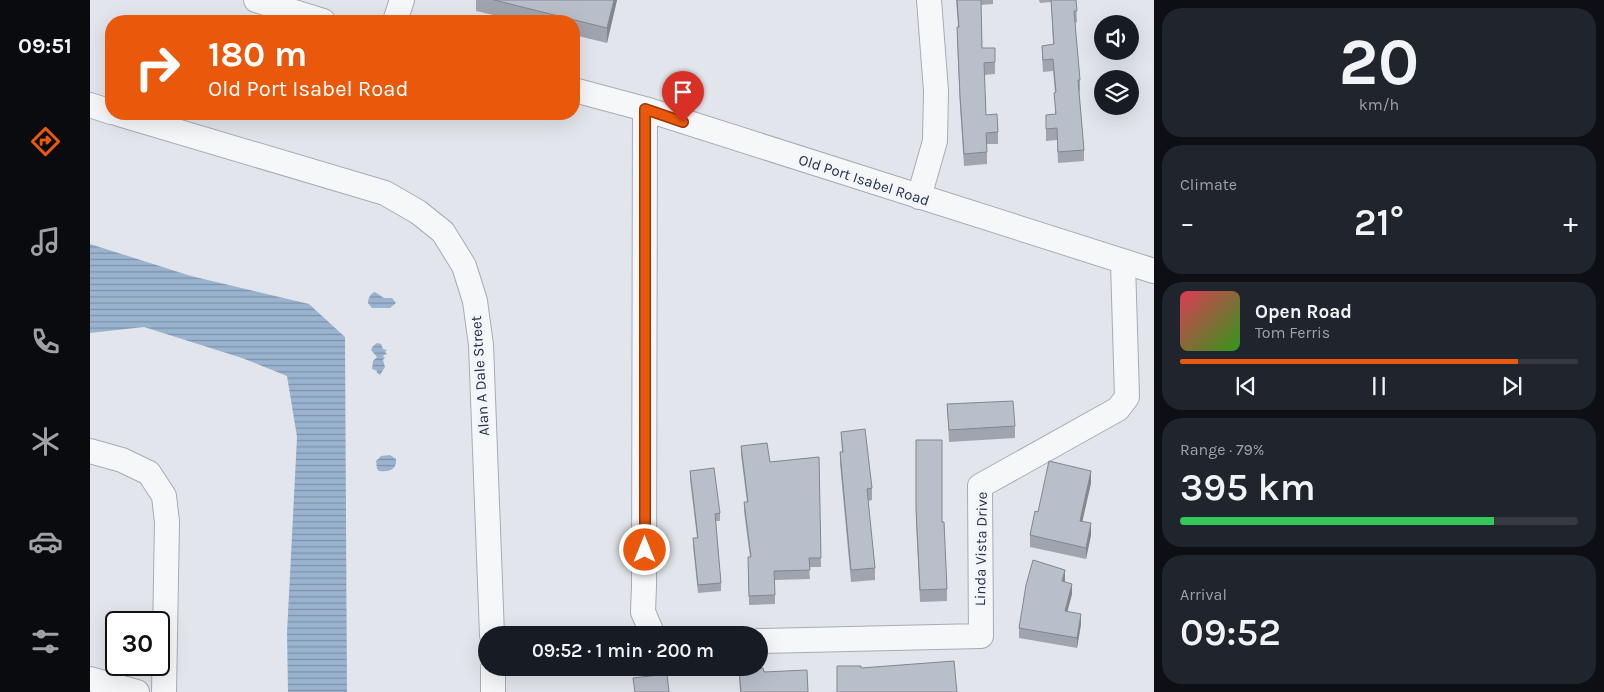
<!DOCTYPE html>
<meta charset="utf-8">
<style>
:root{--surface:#171b24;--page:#20242c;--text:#f1f3f6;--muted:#9ea1a6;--line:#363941;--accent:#ea580c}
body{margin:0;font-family:Karla,sans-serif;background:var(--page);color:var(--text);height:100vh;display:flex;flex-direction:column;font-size:19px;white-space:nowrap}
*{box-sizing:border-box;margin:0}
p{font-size:16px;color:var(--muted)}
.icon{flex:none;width:28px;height:28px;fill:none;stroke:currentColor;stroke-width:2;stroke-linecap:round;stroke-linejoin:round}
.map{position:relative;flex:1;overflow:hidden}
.drawer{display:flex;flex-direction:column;gap:8px;padding:8px;background:#0d0f14;width:450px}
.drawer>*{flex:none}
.guide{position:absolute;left:15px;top:15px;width:475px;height:105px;border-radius:20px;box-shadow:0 5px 20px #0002;background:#ea580c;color:#fff;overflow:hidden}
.buttons{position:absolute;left:1004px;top:15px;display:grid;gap:10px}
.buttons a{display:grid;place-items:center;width:45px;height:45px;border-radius:50%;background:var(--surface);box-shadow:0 5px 20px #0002;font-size:25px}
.speed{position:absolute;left:15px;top:611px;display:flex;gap:10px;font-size:25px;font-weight:700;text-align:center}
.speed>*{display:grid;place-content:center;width:65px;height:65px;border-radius:50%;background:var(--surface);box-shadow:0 5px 20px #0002;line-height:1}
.speed .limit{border:2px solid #111;border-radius:8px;background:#fff;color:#111}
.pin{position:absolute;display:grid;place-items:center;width:42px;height:42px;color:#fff;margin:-51px -21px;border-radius:50% 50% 50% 0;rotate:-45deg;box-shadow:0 0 5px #0007}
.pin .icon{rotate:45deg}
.me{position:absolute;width:55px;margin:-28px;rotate:0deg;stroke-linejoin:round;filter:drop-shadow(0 0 4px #0008)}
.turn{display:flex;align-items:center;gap:18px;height:105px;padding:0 20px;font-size:22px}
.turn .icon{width:65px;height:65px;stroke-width:2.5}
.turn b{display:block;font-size:35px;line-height:42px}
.big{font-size:38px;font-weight:600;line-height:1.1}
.drawer .widget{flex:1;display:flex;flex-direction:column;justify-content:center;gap:8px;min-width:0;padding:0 18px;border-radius:20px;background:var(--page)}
.drawer .dial{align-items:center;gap:0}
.dial b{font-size:65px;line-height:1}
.song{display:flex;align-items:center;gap:15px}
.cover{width:60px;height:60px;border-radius:8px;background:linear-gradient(135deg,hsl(350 70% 55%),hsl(110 70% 35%))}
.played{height:5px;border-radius:2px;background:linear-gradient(90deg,var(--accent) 85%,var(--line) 85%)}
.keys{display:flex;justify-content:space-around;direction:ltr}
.heat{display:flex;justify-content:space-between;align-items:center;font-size:28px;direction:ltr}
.charge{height:8px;border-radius:4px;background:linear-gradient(90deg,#34c759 79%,var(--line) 0)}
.trip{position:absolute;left:388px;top:626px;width:290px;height:50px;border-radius:25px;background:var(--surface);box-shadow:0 5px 20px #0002;font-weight:600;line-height:50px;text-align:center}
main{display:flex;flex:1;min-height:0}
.tabs{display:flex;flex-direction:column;width:90px;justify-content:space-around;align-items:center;background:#090b0e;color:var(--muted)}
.tabs .icon{width:35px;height:35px}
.tabs .active{color:var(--accent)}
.tabs b{font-size:22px;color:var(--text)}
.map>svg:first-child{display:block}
.water{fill:url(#water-rules)}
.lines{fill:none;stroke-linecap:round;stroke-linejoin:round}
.minor-casing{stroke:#a6acb7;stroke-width:26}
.minor{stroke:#f5f7f9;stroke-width:24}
.wall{fill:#9fa4ae}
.shaded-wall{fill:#82868d}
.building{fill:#b9bfca;stroke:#82868d}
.route-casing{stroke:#983908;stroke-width:12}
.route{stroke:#ea580c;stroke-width:9}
.labels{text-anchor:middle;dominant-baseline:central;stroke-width:5;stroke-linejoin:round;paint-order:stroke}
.street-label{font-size:15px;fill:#283246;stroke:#f2f5f9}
</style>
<main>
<nav class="tabs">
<b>09:51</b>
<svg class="icon active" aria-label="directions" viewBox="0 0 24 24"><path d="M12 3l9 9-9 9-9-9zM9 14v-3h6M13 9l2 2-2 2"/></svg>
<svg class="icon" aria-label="music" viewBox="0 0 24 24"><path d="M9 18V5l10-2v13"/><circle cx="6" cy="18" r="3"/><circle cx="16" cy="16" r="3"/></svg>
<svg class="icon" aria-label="phone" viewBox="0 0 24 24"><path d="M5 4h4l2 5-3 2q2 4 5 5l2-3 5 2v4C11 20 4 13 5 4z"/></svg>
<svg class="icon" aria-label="climate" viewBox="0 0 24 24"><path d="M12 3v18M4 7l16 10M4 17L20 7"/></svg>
<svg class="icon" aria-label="car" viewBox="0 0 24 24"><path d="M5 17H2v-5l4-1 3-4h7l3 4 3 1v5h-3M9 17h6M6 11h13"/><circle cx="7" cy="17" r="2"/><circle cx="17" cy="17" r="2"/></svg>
<svg class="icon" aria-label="filters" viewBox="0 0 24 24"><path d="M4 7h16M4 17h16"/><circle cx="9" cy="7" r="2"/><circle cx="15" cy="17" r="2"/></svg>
</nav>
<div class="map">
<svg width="1064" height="692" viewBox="0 0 1064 692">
<defs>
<pattern id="water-rules" width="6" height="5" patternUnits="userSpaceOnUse" patternTransform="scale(1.25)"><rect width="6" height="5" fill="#9ab3cf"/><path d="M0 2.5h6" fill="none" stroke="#7e92aa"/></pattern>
</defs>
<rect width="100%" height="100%" fill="#e2e6ec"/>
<path class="water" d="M0 244 101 276 219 304 255 337 257 692H198L197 633 207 437 197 376 152 358 54 327 0 333Z
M285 292 294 298H302L306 303 300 308H282L278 303C278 298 281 293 285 292Z
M287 343 291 344 293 349 297 350 295 352 297 354 294 355 293 357H295L293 360 295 367 290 375 287 373V371L282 369 283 361 287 357 281 350 283 346Z
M300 455 306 459C307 470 299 472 289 471L287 469 286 461 291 456Z"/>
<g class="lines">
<g class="minor-casing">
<path id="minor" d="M166 0 233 21
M305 21 312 0
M484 90 555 109 1064 271
M0 105 21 112
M555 109 554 586 553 612 563 635
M29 114 295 193 328 212 353 232 374 266 385 301 391 345 402 635
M829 197 845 141 846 91 839 0
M0 451 32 460 59 473 74 496 77 522 74 692
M669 641 891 636 890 486 1028 409 1037 397 1033 263
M0 679 47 692
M403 692V668"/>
</g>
<use href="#minor" class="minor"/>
</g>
<path class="wall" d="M386 0H527L517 43 484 35V21H428L386 11Z
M866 0H903V4L891 5 892 48 905 62V74L894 75 896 115 908 132V144H897V164L874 166 870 107 867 39 868 27Z
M949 0H986L987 22 985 23 990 80V91L989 92 994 150V161L968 163 967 140 956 141V115L965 114V93L963 71 953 72 952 57V46L963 44 961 2 950 3Z
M857 404 925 426V438L859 442Z
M751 432 782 488V500L778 501 785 568V580L761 582 750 464V452H752Z
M826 440 852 522 857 589V601L830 602 826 521Z
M651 446 680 462 729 457 731 567H719L720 579 685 580V604L659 605 658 566 660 557 654 511V502H657L651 455Z
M600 471 630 513V521H626L631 583V591L608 593 603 546V538H607L600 479Z
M1001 483 992 521 1001 535 996 559 940 547V535L948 512Z
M975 580V581L982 594 977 611 991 624 987 648 929 638V628Z
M649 670 674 672 718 692H650Z"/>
<path class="shaded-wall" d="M524 0H527L517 43V28Z
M1001 471V483L990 532V521Z
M1001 523V535L996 559V548Z
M975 570V580L972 591V581Z
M982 584V594L975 621V611Z
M991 614V624L987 648V638Z"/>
<path class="building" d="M404 0H524L517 28Z
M867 0H891L892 48H905V62L894 63 896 115 907 114 908 132 896 133 897 152 874 154 870 96 867 27H869Z
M961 0H986L987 11H984L990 80H988L994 150 968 152 967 128 956 129V115L966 114 964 93 966 92 963 59 953 60 952 46 964 44Z
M923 401 925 426 859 430 857 404Z
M775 429 782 488 777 489 785 568 761 570 750 452H753L751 432Z
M826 440H852V522H854L857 589 830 590 826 509Z
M677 443 680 462 729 457 731 558H719L720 570 684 571 685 595 659 596 658 557H661L654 502H658L651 446Z
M959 461 1001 471 990 521 1001 523 996 548 940 535 945 511 948 512Z
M624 468 630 513 625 514 631 583 608 585 603 538H608L600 471Z
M943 560 975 570 972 581 982 584 975 611 991 614 987 638 929 628 936 585Z
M864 661 867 692H747V666H771V668Z
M673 668 674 672 717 670 718 692H651L649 670Z
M577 674 579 692H545L543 678Z"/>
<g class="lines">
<g class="route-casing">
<path id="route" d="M555 550V109L593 122"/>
</g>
<use href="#route" class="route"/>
</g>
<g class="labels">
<g class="street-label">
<text transform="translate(774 180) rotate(18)">Old Port Isabel Road</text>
<text transform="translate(390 376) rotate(-94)">Alan A Dale Street</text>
<text transform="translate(891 549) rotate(-89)">Linda Vista Drive</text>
</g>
</g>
</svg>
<div class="buttons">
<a><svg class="icon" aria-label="sound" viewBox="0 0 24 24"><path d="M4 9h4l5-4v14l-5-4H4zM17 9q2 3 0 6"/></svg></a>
<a><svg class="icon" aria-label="layers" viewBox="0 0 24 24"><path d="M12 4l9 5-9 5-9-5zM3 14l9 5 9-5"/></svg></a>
</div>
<div class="speed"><div class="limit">30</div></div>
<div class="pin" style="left:593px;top:122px;background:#d93025"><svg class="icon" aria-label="arrive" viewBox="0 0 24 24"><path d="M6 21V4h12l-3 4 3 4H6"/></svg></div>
<svg class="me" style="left:555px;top:550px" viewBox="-20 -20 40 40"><circle r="17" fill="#ea580c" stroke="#fff" stroke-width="3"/><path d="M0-11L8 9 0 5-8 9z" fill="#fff"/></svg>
<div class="trip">09:52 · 1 min · 200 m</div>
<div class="guide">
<div class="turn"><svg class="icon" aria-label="right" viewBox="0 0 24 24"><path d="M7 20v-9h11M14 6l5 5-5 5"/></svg><div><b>180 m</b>Old Port Isabel Road</div></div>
</div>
</div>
<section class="drawer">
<div class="widget dial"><b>20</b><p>km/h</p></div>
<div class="widget"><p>Climate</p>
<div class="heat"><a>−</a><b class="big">21°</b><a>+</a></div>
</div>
<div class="widget">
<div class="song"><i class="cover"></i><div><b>Open Road</b><p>Tom Ferris</p></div></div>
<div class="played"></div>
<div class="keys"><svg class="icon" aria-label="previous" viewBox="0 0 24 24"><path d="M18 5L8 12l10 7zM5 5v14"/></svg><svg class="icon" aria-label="pause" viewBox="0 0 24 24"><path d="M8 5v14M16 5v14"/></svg><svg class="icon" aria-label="next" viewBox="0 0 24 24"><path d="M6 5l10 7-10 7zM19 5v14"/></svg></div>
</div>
<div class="widget"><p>Range · 79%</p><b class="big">395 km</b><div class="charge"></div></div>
<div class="widget"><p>Arrival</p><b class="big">09:52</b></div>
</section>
</main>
